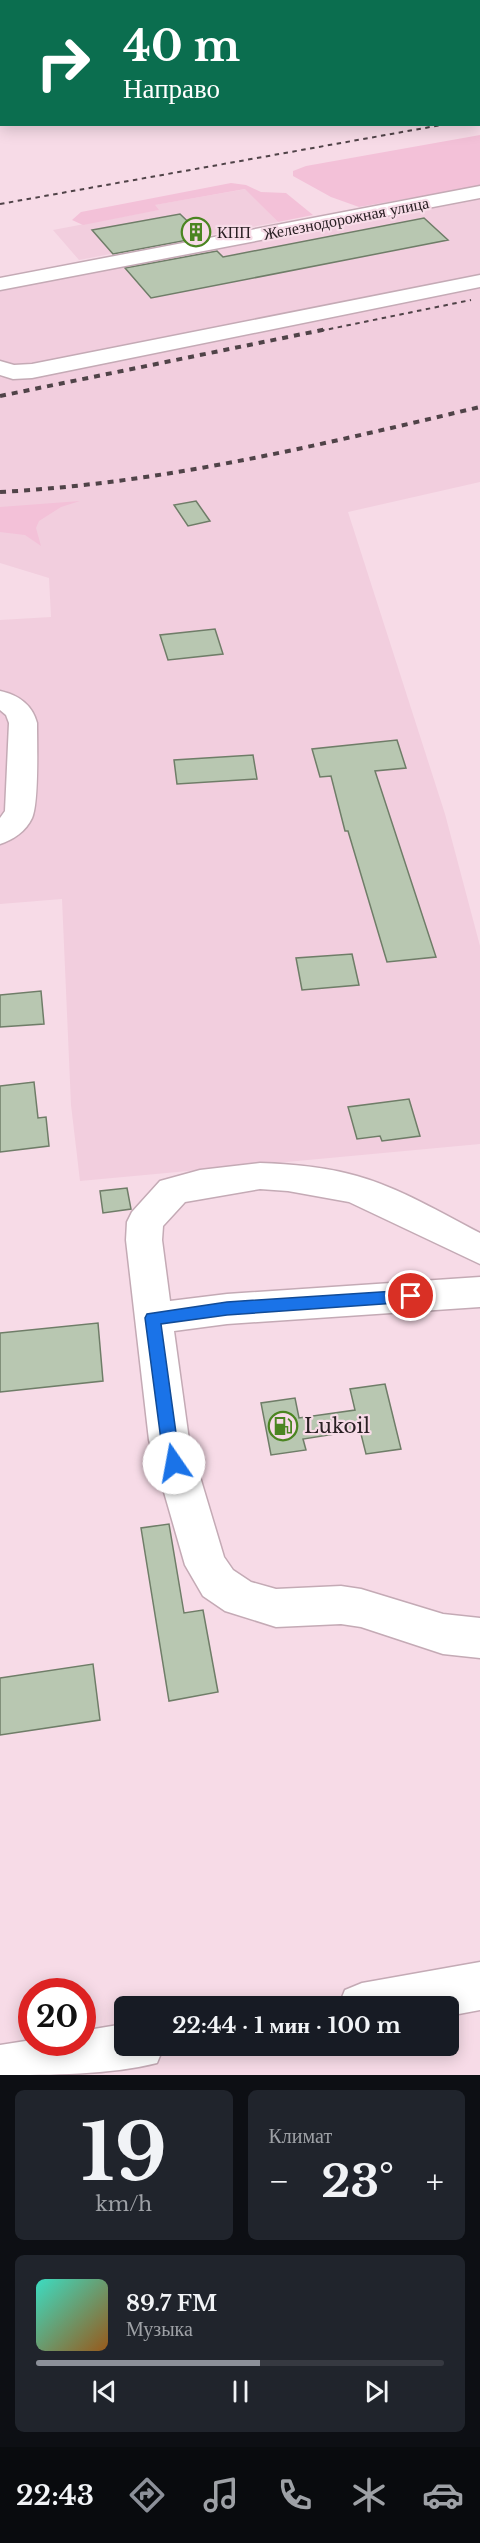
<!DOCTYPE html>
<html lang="ru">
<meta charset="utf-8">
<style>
:root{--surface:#171b24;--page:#20242c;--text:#f1f3f6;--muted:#9ea1a6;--line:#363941;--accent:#8c9099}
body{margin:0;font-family:"Libre Baskerville",serif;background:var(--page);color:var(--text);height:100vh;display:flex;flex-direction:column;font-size:22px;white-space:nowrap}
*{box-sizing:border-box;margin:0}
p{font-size:20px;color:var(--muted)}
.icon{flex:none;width:33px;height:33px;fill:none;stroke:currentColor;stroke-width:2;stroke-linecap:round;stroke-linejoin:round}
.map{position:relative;height:2075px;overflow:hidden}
.details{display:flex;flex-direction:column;gap:15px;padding:15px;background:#0d0f14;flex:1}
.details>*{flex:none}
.banner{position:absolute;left:0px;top:0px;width:480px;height:126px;box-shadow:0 3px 15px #0003;background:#0b6e4f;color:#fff;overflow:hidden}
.speed{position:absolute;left:18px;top:1978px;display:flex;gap:12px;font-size:30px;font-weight:700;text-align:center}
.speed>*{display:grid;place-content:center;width:78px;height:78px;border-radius:50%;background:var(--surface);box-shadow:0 3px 15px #0003;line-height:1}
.speed .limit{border:9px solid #d22;background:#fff;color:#111}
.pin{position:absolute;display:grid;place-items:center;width:51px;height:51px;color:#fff;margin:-26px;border:3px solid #fff;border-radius:50%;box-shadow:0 2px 6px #0007}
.me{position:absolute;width:66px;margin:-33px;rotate:348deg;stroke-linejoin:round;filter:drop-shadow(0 0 4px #0008)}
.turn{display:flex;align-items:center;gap:21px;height:126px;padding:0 24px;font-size:27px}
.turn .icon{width:78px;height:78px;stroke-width:2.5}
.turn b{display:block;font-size:42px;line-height:51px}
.big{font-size:45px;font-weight:800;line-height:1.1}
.details .tile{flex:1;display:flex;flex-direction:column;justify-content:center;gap:9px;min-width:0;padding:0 21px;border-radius:9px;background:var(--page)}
.details .dial{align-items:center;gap:0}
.dial b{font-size:78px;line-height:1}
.song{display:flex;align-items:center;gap:18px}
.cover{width:72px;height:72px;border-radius:9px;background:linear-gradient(135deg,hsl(170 70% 55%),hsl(30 70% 35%))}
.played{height:6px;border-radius:3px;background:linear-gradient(90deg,var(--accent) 55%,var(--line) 55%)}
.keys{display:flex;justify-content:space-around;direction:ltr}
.heat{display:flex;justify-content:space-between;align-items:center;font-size:33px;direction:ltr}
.details .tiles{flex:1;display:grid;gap:15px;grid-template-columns:1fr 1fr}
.tile:last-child{grid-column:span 2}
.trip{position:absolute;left:114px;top:1996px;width:345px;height:60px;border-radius:9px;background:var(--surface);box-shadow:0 3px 15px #0003;font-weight:800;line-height:60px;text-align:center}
.tab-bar{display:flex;height:96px;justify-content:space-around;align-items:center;background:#090b0e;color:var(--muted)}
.tab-bar .icon{width:42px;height:42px}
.tab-bar .selected{color:var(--accent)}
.tab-bar b{font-size:27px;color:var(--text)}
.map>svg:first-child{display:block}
.built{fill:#f2cede}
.green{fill:#f3c1d8}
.building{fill:#b8c7b1;stroke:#6f7d68;stroke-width:1.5}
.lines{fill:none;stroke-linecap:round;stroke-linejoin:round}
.minor-casing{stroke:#c4aab5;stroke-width:3}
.minor{fill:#fff;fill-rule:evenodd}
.rail-far1{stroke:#504348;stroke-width:2;stroke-dasharray:4.5 4.5;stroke-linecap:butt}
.rail{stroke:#504348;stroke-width:4;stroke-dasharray:6 6;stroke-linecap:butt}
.route{fill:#1a73e8;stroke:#114b97;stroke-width:1.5}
.labels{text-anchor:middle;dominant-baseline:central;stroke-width:4.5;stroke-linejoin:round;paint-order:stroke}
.far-street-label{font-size:16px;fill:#2a2024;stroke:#f7dbe7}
.far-poi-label{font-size:16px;fill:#2a2024;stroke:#f7dbe7;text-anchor:start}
.poi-label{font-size:20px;fill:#2a2024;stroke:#f7dbe7;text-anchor:start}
</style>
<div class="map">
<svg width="480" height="2075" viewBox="0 0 480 2075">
<rect width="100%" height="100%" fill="#f7dbe7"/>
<path class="built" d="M246 189 278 222 79 260 53 230 158 210 154 205Z
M480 199V482L348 512 445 814 480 946V1144L80 1181 71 1105 62 899 0 904V620L51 617 49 578 0 563V290Z"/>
<path class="green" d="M480 135V186L359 207 331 197 293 176V171L306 166Z
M231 183 246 185 261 192 286 193 313 215 278 222 245 189 155 205 159 210 83 225 72 220 81 212Z
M80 501 61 507 39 521 36 528 41 546 25 535 0 532V507Z"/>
<path class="building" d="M180 214 204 237 113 254 92 230Z
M424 218 448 240 151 298 125 268 217 251 223 257Z
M196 501 210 521 188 526 174 505Z
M215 629 223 654 168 660 160 635Z
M397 740 406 768 375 771 436 957 387 962 348 831H345L331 776 320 777 312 749Z
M253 755 257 779 177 784 174 760Z
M352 954 359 985 302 990 296 958Z
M41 991 44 1024 0 1027V995Z
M34 1082 38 1118 46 1117 49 1146 0 1152V1086Z
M409 1099 420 1136 382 1141 380 1136 357 1139 348 1107Z
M127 1188 131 1209 103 1213 100 1191Z
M98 1323 103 1381 0 1392V1333Z
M385 1384 401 1449 366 1454 360 1430 303 1439 306 1450 271 1455 261 1403 295 1398 299 1418 355 1410 350 1389Z
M169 1524 184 1613 203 1610 218 1692 169 1701 141 1528Z
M93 1664 100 1720 0 1735V1678Z"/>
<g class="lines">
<g class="minor-casing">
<path id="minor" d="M480 186V198L0 290V278Z
M480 275V287L32 378 13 379 0 375V361L14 365 32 364Z
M0 691C18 695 32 704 37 723 37 743 39 803 32 818 26 831 13 840 0 844V818L5 811 9 723 6 715 0 710Z
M260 1163C292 1164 326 1167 357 1176 400 1188 441 1213 480 1233V1264L349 1202 288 1191 260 1189 185 1202 163 1226 162 1240 170 1301 227 1294 480 1277V1307L227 1324 174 1331 189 1440 224 1557 233 1570 251 1582 276 1589 341 1586 361 1589 443 1614 480 1618V1658L443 1654 361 1627 341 1624 276 1627 225 1611 203 1596 185 1565 149 1440 126 1240 127 1222 132 1212 160 1181 200 1170Z
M480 1962V2010L448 2016V2007H338L345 1990 362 1983Z
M124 2024V2046H164L157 2063C109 2075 51 2075 0 2075V2045L32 2040V2043H82V2031Z"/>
</g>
<use href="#minor" class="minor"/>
<path class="rail-far1" d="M0 204 447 124
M320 331 471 300"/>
<path class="rail" d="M0 396 327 329
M0 492C166 483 319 445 480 407"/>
</g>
<path class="route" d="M411 1290 417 1292 419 1296 417 1301 411 1302 227 1315 161 1324 177 1440 183 1463 180 1468 174 1470 168 1468 161 1440 145 1318 147 1314 227 1302Z"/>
<defs>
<g id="building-ring" transform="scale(1.5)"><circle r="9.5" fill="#f7dbe7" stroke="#4b8521" stroke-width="1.5"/><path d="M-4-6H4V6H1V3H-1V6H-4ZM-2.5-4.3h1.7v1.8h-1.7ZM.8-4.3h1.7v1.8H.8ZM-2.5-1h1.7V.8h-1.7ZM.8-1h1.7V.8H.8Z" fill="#4b8521"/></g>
<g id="fuel-ring" transform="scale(1.5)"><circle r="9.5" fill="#f7dbe7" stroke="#4b8521" stroke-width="1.5"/><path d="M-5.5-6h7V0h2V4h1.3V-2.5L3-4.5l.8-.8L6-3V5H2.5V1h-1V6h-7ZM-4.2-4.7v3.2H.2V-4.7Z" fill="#4b8521"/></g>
</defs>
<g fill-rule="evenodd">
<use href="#building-ring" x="196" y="232"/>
<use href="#fuel-ring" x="283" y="1426"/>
</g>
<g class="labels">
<g class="far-street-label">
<text transform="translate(346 218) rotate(-11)">Железнодорожная улица</text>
</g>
<g class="far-poi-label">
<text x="217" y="232">КПП</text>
</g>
<g class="poi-label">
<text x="304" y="1426">Lukoil</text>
</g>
</g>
</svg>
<div class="speed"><div class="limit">20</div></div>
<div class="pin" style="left:411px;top:1296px;background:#d93025"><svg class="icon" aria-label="arrive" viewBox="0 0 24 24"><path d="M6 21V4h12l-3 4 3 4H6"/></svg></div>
<svg class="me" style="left:174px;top:1463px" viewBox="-20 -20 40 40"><circle r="19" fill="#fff"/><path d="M0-13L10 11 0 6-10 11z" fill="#1a73e8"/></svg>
<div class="trip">22:44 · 1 мин · 100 m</div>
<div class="banner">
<div class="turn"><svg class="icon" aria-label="right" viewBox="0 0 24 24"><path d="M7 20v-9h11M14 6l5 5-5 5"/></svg><div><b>40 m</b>Направо</div></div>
</div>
</div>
<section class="details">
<div class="tiles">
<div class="tile dial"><b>19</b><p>km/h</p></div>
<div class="tile"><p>Климат</p>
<div class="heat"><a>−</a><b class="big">23°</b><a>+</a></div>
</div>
<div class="tile">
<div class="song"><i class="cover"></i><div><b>89.7 FM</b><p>Музыка</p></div></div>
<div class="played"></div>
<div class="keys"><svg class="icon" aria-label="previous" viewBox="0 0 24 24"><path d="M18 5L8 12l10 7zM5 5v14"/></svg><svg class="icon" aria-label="pause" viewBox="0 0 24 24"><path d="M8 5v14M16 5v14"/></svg><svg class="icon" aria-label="next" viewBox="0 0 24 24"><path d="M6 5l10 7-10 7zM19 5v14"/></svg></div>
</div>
</div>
</section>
<nav class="tab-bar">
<b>22:43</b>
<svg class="icon selected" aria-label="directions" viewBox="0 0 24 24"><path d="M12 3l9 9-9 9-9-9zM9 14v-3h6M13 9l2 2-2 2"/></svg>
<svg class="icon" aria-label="music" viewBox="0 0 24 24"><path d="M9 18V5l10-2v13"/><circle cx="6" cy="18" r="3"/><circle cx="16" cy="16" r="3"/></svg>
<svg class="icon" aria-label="phone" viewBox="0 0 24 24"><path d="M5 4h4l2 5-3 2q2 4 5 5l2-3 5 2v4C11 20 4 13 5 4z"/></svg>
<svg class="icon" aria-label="climate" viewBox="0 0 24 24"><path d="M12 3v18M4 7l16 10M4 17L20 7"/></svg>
<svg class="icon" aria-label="car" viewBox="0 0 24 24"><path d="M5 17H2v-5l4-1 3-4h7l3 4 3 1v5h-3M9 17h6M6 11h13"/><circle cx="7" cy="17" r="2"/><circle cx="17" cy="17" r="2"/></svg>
</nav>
